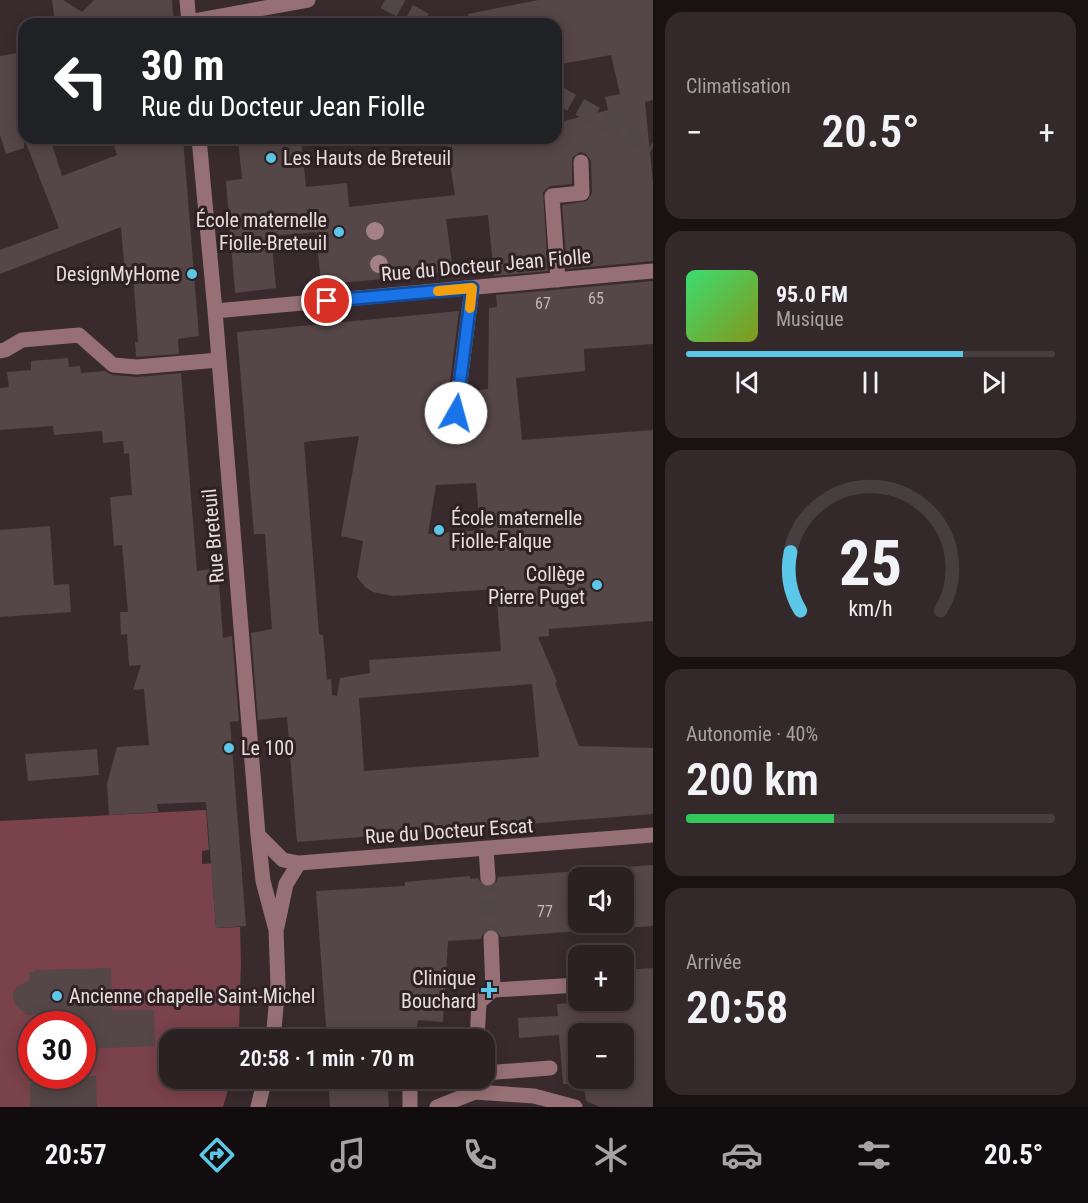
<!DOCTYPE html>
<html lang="fr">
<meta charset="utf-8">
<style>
:root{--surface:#2b2022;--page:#33282a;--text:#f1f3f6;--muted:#a6a3a5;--line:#473e40;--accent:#5cc7e8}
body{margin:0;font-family:"Roboto Condensed",sans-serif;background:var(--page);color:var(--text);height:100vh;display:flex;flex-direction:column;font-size:22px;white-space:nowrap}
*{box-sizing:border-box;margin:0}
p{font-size:20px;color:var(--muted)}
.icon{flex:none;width:33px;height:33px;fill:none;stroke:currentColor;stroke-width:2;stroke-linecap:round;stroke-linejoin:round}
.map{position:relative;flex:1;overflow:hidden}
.panel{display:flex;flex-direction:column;gap:12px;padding:12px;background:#181213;width:435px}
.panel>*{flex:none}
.banner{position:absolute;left:18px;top:18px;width:544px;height:126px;border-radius:18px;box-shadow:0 3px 15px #0003,0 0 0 2px var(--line);background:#202124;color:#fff;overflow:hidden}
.fabs{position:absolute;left:568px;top:867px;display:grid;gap:12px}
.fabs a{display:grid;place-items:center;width:66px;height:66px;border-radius:12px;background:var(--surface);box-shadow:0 3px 15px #0003,0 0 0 2px var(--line);font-size:30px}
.speed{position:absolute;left:18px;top:1011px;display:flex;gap:12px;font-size:30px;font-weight:700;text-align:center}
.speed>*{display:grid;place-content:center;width:78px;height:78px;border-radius:50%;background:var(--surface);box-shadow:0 3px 15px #0003,0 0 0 2px var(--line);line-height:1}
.speed .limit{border:9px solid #d22;background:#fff;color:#111}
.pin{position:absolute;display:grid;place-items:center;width:51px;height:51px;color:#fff;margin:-26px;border:3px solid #fff;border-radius:50%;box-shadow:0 2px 6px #0007}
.me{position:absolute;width:66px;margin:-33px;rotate:7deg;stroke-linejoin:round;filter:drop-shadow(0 0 4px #0008)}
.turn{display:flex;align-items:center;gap:21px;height:126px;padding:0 24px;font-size:27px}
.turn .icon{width:78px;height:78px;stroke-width:2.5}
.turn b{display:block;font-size:42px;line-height:51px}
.big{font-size:45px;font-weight:600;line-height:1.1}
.panel .widget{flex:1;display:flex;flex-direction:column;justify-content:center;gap:9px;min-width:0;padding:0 21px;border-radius:18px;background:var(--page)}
.panel .dial{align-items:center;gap:0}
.dial svg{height:156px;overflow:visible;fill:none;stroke:var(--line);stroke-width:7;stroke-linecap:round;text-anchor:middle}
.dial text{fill:var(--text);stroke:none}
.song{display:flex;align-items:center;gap:18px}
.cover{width:72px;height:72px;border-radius:9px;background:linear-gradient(135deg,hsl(140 70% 55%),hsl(70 70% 35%))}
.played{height:6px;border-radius:3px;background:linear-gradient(90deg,var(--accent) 75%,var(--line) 75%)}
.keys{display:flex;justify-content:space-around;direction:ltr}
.heat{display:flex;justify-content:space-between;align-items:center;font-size:33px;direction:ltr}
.charge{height:9px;border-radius:4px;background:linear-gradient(90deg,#34c759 40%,var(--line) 0)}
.trip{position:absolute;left:159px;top:1029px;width:336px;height:60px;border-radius:18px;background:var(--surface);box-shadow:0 3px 15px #0003,0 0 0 2px var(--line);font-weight:600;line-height:60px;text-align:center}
.dock{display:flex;height:96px;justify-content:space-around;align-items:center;background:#110d0e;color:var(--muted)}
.dock .icon{width:42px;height:42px}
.dock .active{color:var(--accent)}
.dock b{font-size:27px;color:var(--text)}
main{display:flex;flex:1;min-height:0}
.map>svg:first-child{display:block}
.green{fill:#7a424a;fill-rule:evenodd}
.building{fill:#554647;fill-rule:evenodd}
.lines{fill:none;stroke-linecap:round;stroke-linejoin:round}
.minor-tunnel{stroke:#534648;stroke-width:15;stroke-dasharray:15 8;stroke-linecap:butt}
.highway-tunnel{stroke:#534648;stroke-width:18;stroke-dasharray:18 9;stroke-linecap:butt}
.minor{stroke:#967075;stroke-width:15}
.tree{fill:#a38286}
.route-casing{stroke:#114b97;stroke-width:15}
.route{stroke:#1a73e8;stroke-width:10}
.slow{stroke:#f59e0b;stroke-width:10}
.poi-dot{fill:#5cc7e8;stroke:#2f2123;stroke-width:2}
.labels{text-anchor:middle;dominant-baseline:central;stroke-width:6;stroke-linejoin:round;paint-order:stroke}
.number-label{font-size:16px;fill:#c2b7b8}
.poi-label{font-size:20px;fill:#e7ddde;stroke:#2f2123;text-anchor:start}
.street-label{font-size:20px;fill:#e7ddde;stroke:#2f2123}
</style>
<main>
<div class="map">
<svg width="653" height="1107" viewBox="0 0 653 1107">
<rect width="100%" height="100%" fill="#392b2d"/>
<path class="green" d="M206 810 209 850 202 851V864L241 862 242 873 212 876 216 928 240 927 241 962 239 1030 238 1039 170 1040V1078L231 1079 223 1107H0V821ZM32 1024H82V1076H32Z"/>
<path class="building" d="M52 0H63L82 12 94 0H172L174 24H55Z
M538 0H653V100L645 102 653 183V261L567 269 562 205 587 201 592 193 591 161 586 154 580 152 572 158V184L550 186 543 192 548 271 494 276 488 215 446 219 453 271 363 281 321 284 316 232 271 236 276 288 235 293 226 181 242 179 238 138H301L306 187 347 183 349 207 455 195 446 138H475L476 144 500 138H556V123L608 110 605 97 620 94 611 55 556 65V24H469L468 14Z
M24 52V148L6 154 0 135V56Z
M24 138H50L62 176 117 155 113 143 126 138H183L199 336 178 339 179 354 136 357 135 342H138L133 274H125L121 227 0 274V250L59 228Z
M653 281V344L584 349 585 371 516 378 522 440 653 430V621L549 629V636L538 637 557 682 555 683 579 746 653 748V814L297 842 287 717 258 720 251 633 272 629 265 534H254L237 332 459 311 446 412 450 420 455 423 463 419 466 415 469 386 470 391 488 389 489 308 497 307 496 295ZM359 436 341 536 363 541 357 577 365 587 373 592 393 596 496 589 501 651 369 660 370 673 340 678 337 696 332 695 331 679 327 680 323 635 319 634 304 442ZM476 483 480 530 428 534 436 485ZM532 684 539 757 364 771 359 698Z
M68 358 69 367 80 366 81 373 105 371 112 375 138 377 181 373 197 571 218 568 223 638 232 636 239 721 230 722 246 926 216 928 206 802 157 804 158 812 109 815 107 784 117 747 149 745 144 689 133 690 141 665 129 666 127 634 121 635 120 612H128L122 545 114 546 110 497 132 495 129 453 124 454 123 441 103 443 102 431 54 435 53 426 0 430V388L9 387 7 372 31 370V361Z
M50 526 54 585 69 584 71 612 0 617V530Z
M97 749 99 775 28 781 25 754Z
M653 865V926L624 928V867Z
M579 871V931L501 937 496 930 490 928 483 933 481 939 448 941 443 1022 418 1020 416 1035 372 1032V1040H327L316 891 405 886V882L470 876V879L478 878 483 886 489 888 496 883 498 877Z
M111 968 112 1010H154L155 1046 82 1049V1024H46V1014L27 1015 16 1005 13 999V993L17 987 29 980V972H35V970Z
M653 968V1107H600L586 1101 583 1078H624V1034H579V1084H563L559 1035 519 1038 518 1018 558 1016 557 1004 624 1000V970Z
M48 1076H96L97 1107H30V1083H48Z
M328 1078H380L381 1086 388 1091 389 1107H330Z"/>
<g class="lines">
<path class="minor-tunnel" d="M488 878 491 938"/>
<path class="highway-tunnel" d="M385 0 429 24
M556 94 653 147"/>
<path class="minor" d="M187 0 189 24
M189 22 308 0
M199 138 215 311 258 835 263 881 276 930 278 985 273 1040
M558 280 552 196 582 193 581 162
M215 311 653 271
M0 351 5 350 22 340 79 335 113 365 137 367 219 360
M456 413 472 288
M258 835 283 860 299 863 653 835
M486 849 488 878
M277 927 286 884 299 863
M493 990 579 985
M477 1040 479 1002 493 990 491 938
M484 1073 550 1068
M389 1081 410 1082V1107
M475 1092 534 1096 575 1107
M258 1107 265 1078
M437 1107 475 1092 476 1078"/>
</g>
<g class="tree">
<circle cx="375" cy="231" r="9"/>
<circle cx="379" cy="264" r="9"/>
</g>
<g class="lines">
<g class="route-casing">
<path id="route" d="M327 301 472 288 456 413"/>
</g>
<use href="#route" class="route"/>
<path class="slow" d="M438 291 472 288 470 308"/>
</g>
<g class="poi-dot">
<circle cx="271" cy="158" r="6"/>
<circle cx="339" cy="232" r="6"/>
<circle cx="192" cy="274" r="6"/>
<circle cx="439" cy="530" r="6"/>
<circle cx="597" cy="585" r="6"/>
<circle cx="229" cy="748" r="6"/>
<path d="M486 981h6v6h6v6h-6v6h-6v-6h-6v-6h6z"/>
<circle cx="57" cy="996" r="6"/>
</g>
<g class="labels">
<g class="number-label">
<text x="596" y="298">65</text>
<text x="543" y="303">67</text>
<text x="545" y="911">77</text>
</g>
<g class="poi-label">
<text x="283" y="158">Les Hauts de Breteuil</text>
<text x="327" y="220" text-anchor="end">École maternelle<tspan x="327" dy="23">Fiolle-Breteuil</tspan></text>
<text x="180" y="274" text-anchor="end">DesignMyHome</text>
<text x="451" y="518">École maternelle<tspan x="451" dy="23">Fiolle-Falque</tspan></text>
<text x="585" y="574" text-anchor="end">Collège<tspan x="585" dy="23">Pierre Puget</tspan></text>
<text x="241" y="748">Le 100</text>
<text x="476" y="978" text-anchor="end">Clinique<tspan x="476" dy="23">Bouchard</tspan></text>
<text x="69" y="996">Ancienne chapelle Saint-Michel</text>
</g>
<g class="street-label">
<text transform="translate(486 265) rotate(-5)">Rue du Docteur Jean Fiolle</text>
<text transform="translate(213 536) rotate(-95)">Rue Breteuil</text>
<text transform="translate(449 831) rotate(-4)">Rue du Docteur Escat</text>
</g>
</g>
</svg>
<div class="fabs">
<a><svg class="icon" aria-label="sound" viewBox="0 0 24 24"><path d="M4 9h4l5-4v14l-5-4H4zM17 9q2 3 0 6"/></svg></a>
<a>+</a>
<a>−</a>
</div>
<div class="speed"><div class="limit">30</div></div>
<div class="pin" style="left:327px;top:301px;background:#d93025"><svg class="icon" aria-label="arrive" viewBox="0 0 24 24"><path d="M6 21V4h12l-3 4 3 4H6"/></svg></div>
<svg class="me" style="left:456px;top:413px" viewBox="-20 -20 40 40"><circle r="19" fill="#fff"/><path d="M0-13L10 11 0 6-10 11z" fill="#1a73e8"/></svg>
<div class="trip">20:58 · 1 min · 70 m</div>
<div class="banner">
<div class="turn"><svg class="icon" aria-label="left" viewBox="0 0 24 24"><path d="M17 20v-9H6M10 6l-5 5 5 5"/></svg><div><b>30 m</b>Rue du Docteur Jean Fiolle</div></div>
</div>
</div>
<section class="panel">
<div class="widget"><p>Climatisation</p>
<div class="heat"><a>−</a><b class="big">20.5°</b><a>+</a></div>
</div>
<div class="widget">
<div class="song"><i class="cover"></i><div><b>95.0 FM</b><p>Musique</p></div></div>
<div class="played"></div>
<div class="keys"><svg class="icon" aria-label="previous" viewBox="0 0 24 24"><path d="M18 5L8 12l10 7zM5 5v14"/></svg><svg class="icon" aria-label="pause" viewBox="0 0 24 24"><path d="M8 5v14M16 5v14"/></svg><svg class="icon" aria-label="next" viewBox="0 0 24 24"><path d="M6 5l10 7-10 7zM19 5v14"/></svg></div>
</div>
<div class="widget dial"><svg viewBox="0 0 100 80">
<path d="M14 69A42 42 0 1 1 86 69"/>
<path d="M14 69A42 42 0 0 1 9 39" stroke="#5cc7e8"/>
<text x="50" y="56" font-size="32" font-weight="700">25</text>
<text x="50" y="72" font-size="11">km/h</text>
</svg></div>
<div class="widget"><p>Autonomie · 40%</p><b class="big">200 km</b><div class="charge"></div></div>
<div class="widget"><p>Arrivée</p><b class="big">20:58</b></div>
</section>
</main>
<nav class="dock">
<b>20:57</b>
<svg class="icon active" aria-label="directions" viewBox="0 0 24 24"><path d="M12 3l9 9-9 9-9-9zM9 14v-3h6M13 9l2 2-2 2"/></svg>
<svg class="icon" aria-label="music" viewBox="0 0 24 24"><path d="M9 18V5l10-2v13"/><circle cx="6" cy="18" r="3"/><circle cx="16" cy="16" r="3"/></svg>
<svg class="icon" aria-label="phone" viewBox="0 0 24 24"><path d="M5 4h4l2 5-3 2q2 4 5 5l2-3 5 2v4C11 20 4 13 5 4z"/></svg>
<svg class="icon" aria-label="climate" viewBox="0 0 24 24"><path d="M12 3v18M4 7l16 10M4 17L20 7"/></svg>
<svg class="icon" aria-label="car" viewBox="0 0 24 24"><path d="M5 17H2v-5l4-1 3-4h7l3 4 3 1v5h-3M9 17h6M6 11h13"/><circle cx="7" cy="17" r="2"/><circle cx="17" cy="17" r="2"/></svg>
<svg class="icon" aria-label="filters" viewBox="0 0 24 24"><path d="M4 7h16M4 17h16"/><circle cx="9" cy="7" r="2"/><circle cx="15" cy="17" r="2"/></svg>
<b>20.5°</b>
</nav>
